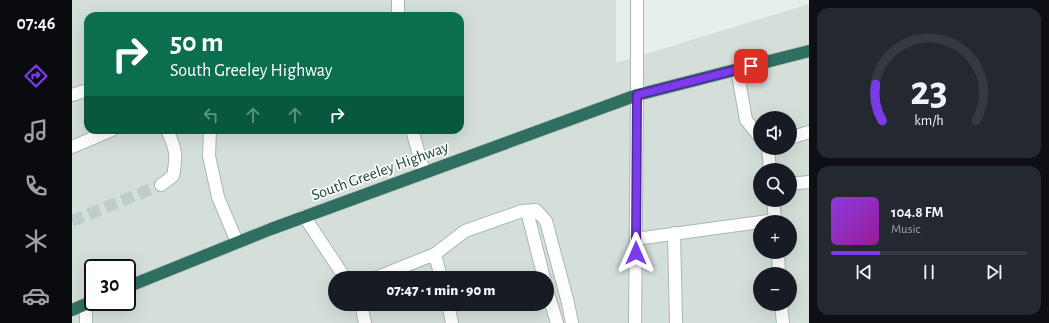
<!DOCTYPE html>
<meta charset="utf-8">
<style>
:root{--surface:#171b24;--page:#242831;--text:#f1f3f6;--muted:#9ea1a6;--line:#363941;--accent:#7c3aed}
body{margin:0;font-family:"Alegreya Sans",sans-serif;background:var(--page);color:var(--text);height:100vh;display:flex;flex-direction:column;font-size:15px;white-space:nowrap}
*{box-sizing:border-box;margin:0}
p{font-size:13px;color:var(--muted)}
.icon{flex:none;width:22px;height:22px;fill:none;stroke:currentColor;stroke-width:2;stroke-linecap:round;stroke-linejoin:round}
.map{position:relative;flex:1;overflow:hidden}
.side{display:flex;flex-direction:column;gap:8px;padding:8px;background:#0d0f14;width:240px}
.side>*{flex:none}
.top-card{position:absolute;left:12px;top:12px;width:380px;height:122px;border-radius:12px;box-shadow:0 4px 16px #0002;background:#0b6e4f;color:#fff;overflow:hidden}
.controls{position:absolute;left:681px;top:111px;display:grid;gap:8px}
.controls a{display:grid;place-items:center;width:44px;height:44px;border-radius:50%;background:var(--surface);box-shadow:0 4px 16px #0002;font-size:20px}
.speed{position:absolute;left:12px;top:259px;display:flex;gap:8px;font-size:20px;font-weight:700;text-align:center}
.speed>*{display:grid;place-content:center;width:52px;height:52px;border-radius:50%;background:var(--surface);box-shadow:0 4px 16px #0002;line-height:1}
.speed .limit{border:2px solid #111;border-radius:6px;background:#fff;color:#111}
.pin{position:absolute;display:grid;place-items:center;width:34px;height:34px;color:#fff;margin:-17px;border-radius:8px;box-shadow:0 2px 6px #0006}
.me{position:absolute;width:44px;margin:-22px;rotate:0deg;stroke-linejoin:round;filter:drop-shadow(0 0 3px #0008)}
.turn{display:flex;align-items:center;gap:14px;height:84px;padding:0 20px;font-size:18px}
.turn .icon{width:52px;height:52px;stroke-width:2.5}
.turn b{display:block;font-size:28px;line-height:34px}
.lanes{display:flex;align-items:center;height:38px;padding:0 20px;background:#0003;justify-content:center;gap:20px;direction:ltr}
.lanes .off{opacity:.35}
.side .widget{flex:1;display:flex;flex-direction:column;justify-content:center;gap:6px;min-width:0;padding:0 14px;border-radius:12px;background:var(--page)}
.side .dial{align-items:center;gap:0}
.dial svg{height:104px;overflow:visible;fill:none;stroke:var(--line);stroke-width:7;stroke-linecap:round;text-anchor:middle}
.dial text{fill:var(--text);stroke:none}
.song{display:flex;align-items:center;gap:12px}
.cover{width:48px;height:48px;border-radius:6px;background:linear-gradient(135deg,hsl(270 70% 55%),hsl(300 70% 35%))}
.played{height:4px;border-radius:2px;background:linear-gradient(90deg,var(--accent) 25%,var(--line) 25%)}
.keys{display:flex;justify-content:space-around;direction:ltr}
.trip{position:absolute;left:256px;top:271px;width:226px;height:40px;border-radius:20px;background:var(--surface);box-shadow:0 4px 16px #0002;font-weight:800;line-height:40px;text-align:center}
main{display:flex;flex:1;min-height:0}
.menu{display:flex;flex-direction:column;width:72px;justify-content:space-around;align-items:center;background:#090b0e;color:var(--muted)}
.menu .icon{width:28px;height:28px}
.menu .current{color:var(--accent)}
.menu b{font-size:18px;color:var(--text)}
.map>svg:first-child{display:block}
.built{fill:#d4dfda;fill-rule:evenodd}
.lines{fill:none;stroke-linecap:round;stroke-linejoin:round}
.minor-tunnel{stroke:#bfccc8;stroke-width:12;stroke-dasharray:12 6;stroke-linecap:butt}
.minor-casing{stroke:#a8b8b2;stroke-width:14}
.highway-casing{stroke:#c2cac8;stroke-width:14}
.minor{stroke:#fff;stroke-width:12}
.highway{stroke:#2f6f62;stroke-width:12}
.route-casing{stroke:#51269a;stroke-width:10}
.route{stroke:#7c3aed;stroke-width:7}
.labels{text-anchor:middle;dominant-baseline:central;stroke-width:3.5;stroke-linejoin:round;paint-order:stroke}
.street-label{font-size:16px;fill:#24423a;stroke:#f7fbf9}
</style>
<main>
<nav class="menu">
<b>07:46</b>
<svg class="icon current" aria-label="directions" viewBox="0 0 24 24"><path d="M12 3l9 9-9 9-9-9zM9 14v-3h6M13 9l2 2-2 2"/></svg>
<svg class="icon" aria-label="music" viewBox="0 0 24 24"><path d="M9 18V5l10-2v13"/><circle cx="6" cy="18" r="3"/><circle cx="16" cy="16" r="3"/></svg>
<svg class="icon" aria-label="phone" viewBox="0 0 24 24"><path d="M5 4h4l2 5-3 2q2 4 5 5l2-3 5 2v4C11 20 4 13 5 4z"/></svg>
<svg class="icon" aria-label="climate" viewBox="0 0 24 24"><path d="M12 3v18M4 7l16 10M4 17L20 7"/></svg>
<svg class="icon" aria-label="car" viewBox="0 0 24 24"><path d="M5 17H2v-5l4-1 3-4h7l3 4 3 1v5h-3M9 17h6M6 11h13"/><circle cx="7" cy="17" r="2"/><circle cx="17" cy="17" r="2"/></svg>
</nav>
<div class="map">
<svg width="737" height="323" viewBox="0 0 737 323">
<rect width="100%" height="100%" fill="#e6efeb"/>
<path class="built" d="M0 0H544V63L737 4V323H0ZM16 16H388V130H16ZM688 118H718V148H688ZM688 170H718V200H688ZM688 222H718V252H688ZM21 268H55V302H21ZM688 274H718V304H688ZM263 278H475V304H263Z"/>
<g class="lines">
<path class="minor-tunnel" d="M0 221 89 185"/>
<g class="minor-casing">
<path id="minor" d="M326 0V16
M665 69 674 120 688 137
M0 95 16 90
M138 130 137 156 146 197 165 242
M340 130 352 172
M718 138 737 132
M0 147 40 130
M696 148 698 170
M718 184 737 182
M89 185 101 176C105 155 104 149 95 130
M455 211 472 278
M232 216 273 278
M602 233 604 323
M564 239 703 220 701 200
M706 252 707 274
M363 254 369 278
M303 278 363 254 393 231 450 211 464 210 474 221 496 303 500 323
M475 290 485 323
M14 304V323
M289 304 293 323
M376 304 380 323
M709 304 711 323
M563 323 565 95V0"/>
</g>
<g class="highway-casing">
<path id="highway" d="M55 287 199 229 565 95 737 51
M0 310 21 301"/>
</g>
<use href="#minor" class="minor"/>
<use href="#highway" class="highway"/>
</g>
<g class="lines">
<g class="route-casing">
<path id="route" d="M564 253 565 95 679 66"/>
</g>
<use href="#route" class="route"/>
</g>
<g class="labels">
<g class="street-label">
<text transform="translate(308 171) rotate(-20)">South Greeley Highway</text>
</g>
</g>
</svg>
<div class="controls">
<a><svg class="icon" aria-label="sound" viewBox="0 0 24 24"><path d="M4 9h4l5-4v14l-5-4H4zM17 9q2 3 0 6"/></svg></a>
<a><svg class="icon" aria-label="search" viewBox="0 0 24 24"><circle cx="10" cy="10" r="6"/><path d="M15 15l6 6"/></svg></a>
<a>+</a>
<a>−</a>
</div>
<div class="speed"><div class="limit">30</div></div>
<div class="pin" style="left:679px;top:66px;background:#d93025"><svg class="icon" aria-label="arrive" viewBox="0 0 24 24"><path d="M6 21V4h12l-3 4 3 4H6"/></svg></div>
<svg class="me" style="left:564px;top:253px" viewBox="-20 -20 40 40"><path d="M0-17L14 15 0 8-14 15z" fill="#7c3aed" stroke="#fff" stroke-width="4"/></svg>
<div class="trip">07:47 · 1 min · 90 m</div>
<div class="top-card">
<div class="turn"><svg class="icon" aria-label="right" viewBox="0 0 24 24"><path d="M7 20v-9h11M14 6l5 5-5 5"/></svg><div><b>50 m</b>South Greeley Highway</div></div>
<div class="lanes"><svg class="icon off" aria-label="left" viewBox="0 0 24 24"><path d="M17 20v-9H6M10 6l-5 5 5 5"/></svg><svg class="icon off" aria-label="ahead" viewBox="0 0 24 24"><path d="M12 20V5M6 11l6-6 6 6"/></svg><svg class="icon off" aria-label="ahead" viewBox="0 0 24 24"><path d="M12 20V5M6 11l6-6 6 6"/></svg><svg class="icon" aria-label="right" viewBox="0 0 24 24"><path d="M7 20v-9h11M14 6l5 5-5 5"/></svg></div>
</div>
</div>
<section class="side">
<div class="widget dial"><svg viewBox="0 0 100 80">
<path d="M14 69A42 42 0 1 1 86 69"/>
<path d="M14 69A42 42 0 0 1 9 41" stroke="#7c3aed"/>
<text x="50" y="56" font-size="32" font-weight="700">23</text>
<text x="50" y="72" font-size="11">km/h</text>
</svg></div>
<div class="widget">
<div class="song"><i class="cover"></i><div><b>104.8 FM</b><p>Music</p></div></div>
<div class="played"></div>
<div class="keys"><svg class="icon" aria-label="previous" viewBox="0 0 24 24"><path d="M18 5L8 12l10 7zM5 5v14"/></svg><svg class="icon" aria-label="pause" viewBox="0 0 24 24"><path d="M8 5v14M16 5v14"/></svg><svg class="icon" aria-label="next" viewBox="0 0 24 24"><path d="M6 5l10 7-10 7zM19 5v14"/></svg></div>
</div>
</section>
</main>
